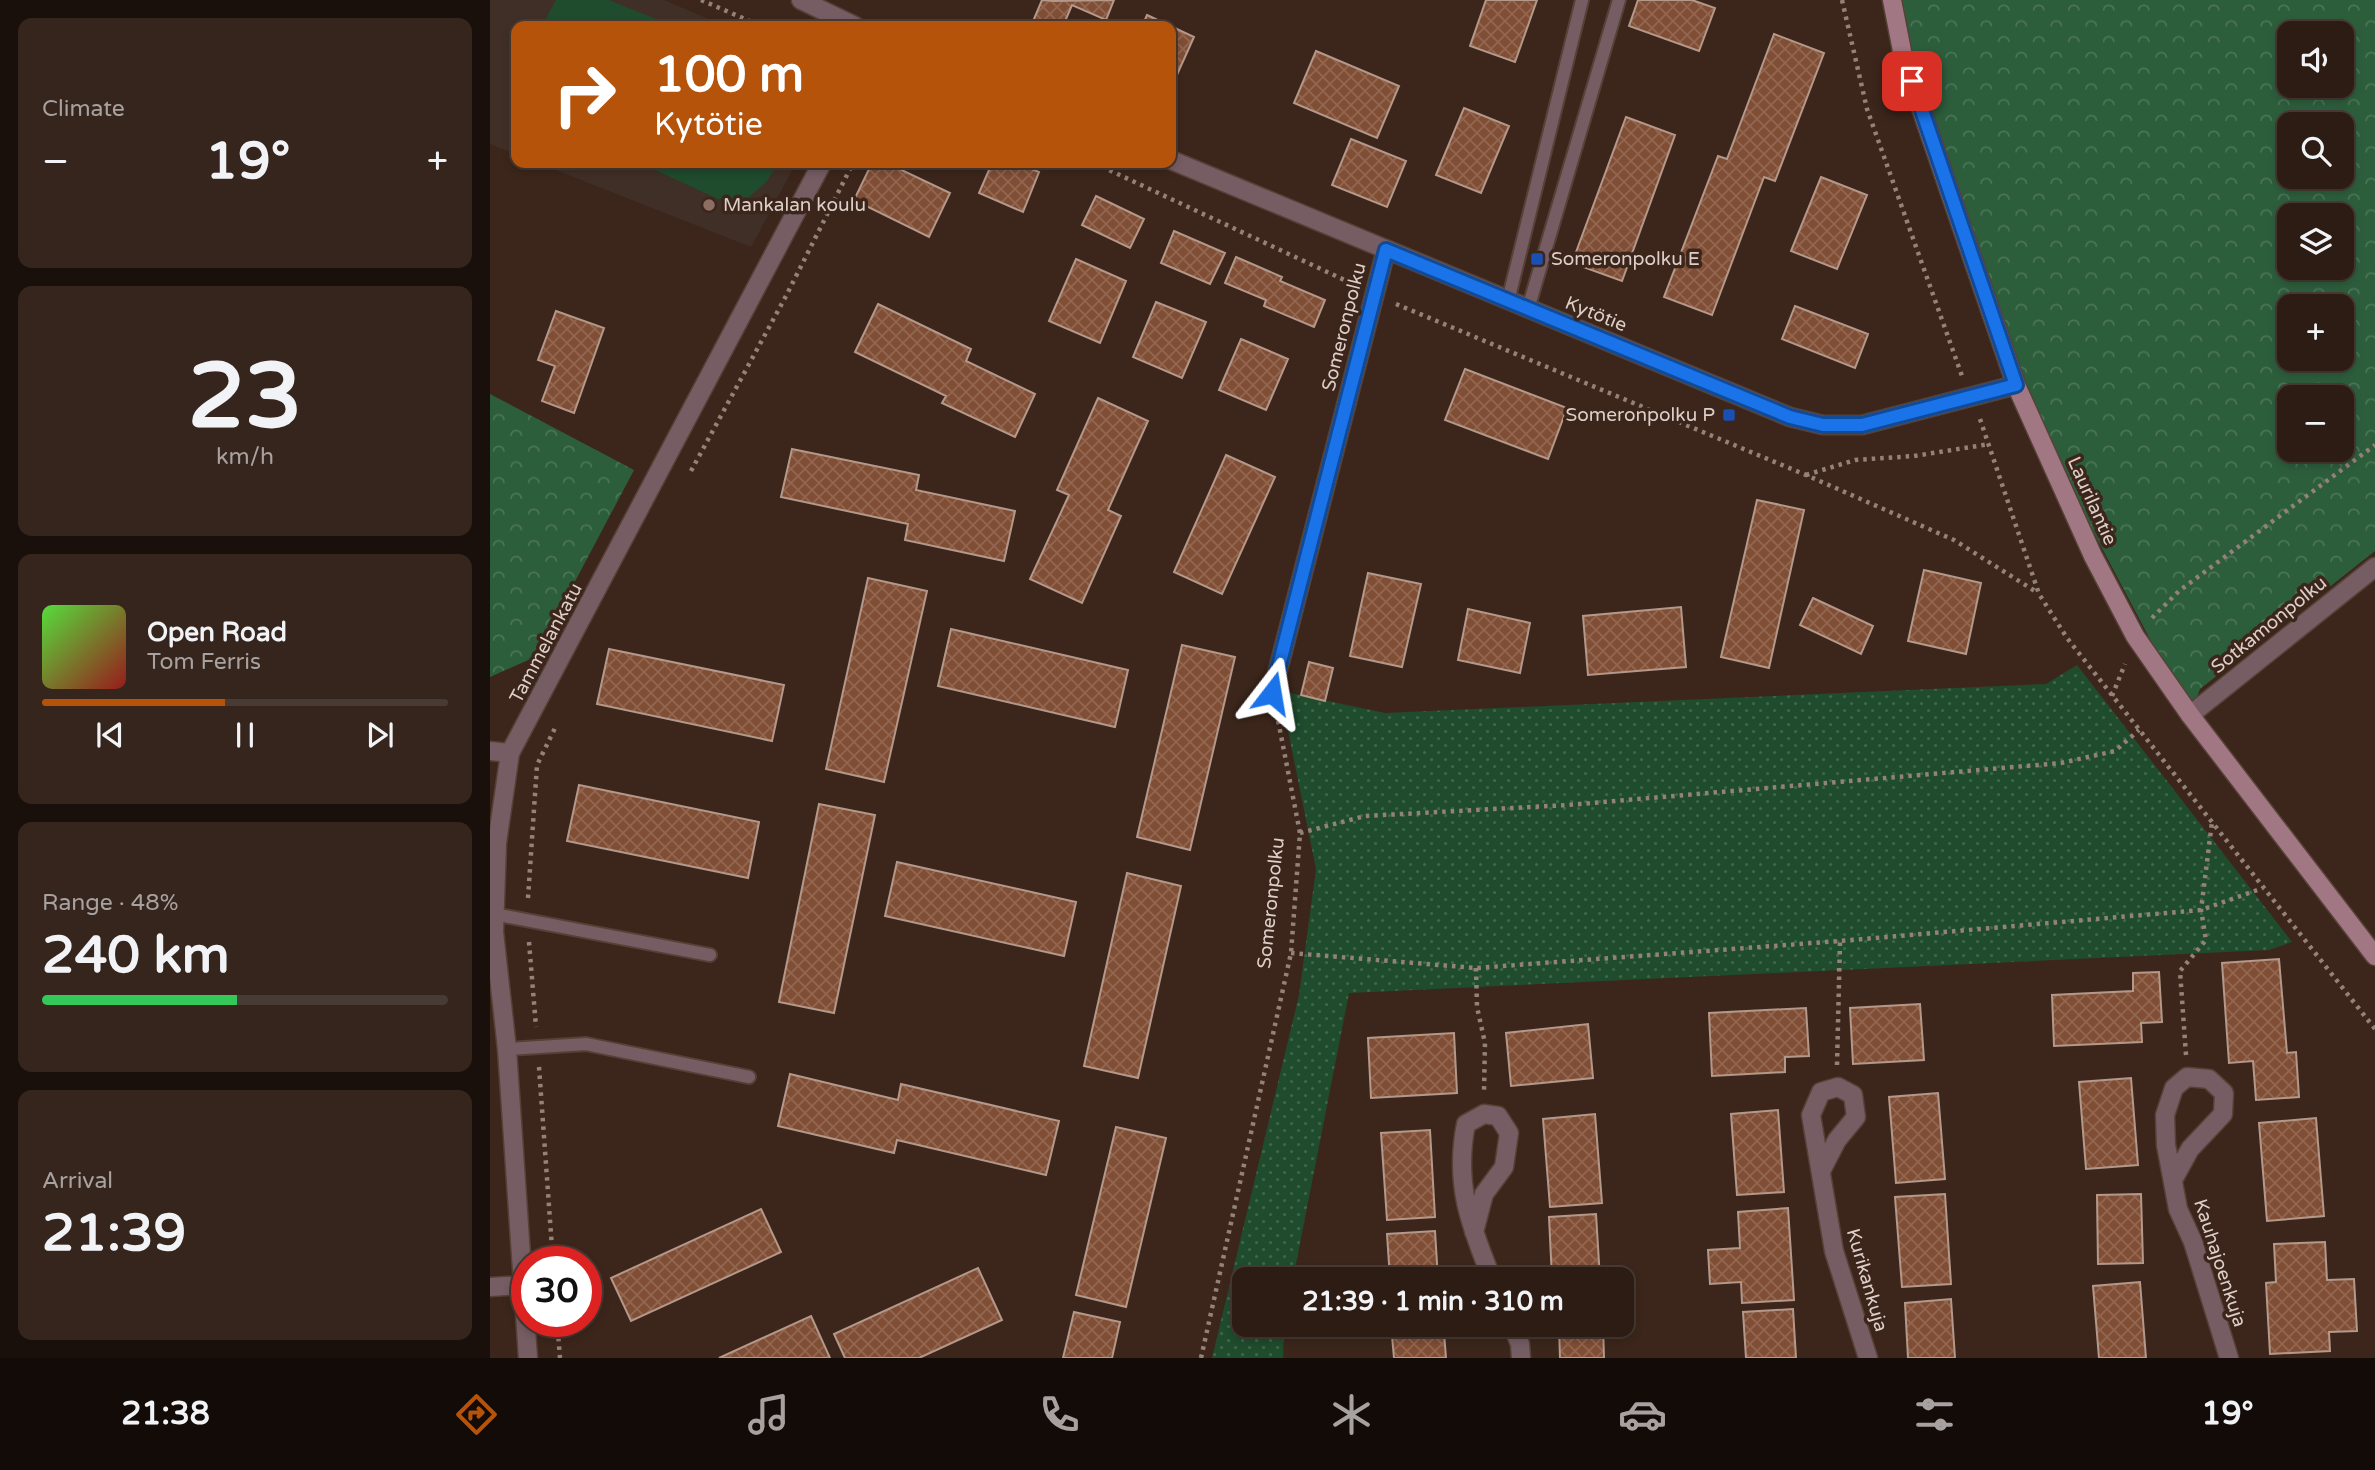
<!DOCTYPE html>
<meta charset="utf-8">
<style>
:root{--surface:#2d1c14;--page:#35251d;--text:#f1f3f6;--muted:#a7a1a0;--line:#483a34;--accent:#b45309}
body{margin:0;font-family:"Varela Round",sans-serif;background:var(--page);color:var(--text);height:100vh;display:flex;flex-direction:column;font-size:26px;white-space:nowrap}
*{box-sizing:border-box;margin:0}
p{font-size:23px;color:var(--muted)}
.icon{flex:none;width:38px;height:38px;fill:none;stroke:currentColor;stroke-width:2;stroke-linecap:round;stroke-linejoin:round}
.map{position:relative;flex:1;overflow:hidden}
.details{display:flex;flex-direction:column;gap:18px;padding:18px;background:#190f0b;width:490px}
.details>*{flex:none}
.hud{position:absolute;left:21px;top:21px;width:665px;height:147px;border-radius:14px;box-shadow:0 4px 10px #0003,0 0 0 2px var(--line);background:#b45309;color:#fff;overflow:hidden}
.buttons{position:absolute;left:1787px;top:21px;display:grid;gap:14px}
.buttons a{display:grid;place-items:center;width:77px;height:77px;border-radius:14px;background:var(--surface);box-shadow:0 4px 10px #0003,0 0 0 2px var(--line);font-size:35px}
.speed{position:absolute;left:21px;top:1246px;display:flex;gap:14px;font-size:35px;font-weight:700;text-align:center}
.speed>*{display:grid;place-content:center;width:91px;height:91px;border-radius:50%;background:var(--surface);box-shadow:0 4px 10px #0003,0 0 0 2px var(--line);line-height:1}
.speed .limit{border:10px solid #d22;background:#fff;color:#111}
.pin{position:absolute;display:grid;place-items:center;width:60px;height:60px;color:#fff;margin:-30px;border-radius:14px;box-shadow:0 4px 10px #0006}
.me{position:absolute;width:77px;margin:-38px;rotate:14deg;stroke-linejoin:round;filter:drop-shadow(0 0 5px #0008)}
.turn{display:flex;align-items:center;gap:24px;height:147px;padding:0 28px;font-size:32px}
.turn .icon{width:91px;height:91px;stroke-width:2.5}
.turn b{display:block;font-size:49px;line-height:60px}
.big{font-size:52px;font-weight:800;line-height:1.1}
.details .widget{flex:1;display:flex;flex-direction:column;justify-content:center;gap:10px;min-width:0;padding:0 24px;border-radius:14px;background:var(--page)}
.details .dial{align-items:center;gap:0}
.dial b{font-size:91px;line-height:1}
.song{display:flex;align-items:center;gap:21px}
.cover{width:84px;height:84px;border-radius:10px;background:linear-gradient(135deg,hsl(110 70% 55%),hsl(0 70% 35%))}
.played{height:7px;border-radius:4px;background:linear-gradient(90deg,var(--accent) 45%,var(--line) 45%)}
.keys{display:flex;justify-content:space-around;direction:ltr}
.heat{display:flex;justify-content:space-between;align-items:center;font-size:38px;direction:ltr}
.charge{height:10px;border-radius:5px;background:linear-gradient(90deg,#34c759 48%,var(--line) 0)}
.trip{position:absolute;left:742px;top:1267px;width:402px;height:70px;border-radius:14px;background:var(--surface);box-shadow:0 4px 10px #0003,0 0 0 2px var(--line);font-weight:800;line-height:70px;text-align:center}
.tab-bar{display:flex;height:112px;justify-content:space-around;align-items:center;background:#120b08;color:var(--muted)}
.tab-bar .icon{width:49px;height:49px}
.tab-bar .selected{color:var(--accent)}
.tab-bar b{font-size:32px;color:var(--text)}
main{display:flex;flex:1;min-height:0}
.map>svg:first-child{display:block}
.education{fill:#402f26}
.grass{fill:url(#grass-dots)}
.forest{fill:url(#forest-crowns);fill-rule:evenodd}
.pitch{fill:#1f4c2d}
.building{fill:url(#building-cross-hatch);stroke:#b4988a;stroke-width:2}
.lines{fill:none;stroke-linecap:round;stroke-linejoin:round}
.lane-casing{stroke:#564137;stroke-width:16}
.street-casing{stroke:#564137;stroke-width:21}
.secondary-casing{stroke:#564137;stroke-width:21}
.path{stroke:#948279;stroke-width:4.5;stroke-dasharray:3.5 5;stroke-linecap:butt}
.lane{stroke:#765d64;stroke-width:12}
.street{stroke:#765d64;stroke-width:18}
.secondary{stroke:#a07782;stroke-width:18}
.route-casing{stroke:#114b97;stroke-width:18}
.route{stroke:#1a73e8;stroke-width:12}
.education-dot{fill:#8d6e63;stroke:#3c261b;stroke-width:2.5}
.transit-dot{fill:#1a4fb4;stroke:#3c261b;stroke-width:2.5}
.labels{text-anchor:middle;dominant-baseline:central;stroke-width:7;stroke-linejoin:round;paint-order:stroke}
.poi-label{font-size:19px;fill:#ddcec7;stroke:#3c261b;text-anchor:start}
.street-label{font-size:19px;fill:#ddcec7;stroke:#3c261b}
</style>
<main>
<section class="details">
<div class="widget"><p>Climate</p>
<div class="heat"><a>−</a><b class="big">19°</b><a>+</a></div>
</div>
<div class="widget dial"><b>23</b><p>km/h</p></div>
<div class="widget">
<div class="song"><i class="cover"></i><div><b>Open Road</b><p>Tom Ferris</p></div></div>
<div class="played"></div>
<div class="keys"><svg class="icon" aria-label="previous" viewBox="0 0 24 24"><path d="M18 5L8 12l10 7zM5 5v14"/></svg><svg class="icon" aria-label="pause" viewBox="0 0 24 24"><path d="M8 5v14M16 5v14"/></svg><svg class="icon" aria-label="next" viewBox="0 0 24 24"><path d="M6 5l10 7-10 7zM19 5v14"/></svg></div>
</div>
<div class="widget"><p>Range · 48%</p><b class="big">240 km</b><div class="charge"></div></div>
<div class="widget"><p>Arrival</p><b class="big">21:39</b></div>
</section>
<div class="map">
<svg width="1885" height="1358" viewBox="0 0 1885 1358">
<defs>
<pattern id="grass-dots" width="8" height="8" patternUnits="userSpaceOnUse" patternTransform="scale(1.75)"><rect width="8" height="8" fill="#1f4c2d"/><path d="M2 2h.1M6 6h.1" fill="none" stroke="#3f654a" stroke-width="1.8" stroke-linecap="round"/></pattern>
<pattern id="forest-crowns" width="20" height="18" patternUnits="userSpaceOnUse" patternTransform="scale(1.75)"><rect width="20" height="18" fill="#2d5e3c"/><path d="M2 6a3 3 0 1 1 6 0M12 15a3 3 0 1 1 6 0" fill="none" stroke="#4b7457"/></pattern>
<pattern id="building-cross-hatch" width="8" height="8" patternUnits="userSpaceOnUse" patternTransform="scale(1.75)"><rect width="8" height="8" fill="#804e35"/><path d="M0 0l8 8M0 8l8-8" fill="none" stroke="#926651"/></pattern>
</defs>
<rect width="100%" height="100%" fill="#3c261b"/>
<path class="education" d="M0 0H174L235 26H26V154L0 144Z
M48 163H306L261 247Z"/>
<path class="grass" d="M1587 665 1802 942 1779 950 859 993 803 1279H754V1325H794L793 1358H722L809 995 826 869 790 691 895 713 1556 684Z"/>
<path class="forest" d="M1402 0H1885V551L1710 689 1700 715 1526 385ZM1799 33H1852V86H1799ZM1799 124H1852V177H1799ZM1799 215H1852V268H1799ZM1799 306H1852V359H1799ZM1799 397H1852V450H1799Z
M0 394 144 470 45 657 0 677Z"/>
<path class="pitch" d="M66 0H119L183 26H52Z
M150 163H288L277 181 257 199H228Z"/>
<path class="building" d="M552 0 564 1 624 0 616 20 582 5 573 26H541Z
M996 0H1047L1025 62 980 46Z
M1148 0H1202L1225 8 1209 51 1139 26Z
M657 15 704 37 686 77 681 74V26H652Z
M1284 34 1334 53 1285 181 1274 177 1222 315 1174 297 1228 156 1237 159Z
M826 51 909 86 887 138 804 103Z
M974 108 1019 126 991 193 946 175Z
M1136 117 1185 135 1132 281 1082 263Z
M861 139 916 161 897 207 842 185Z
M382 163H397L460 193 439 237 364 200Z
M502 163H527L549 172 533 212 489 193Z
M1331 177 1377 195 1347 269 1301 251Z
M606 196 654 219 640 248 592 225Z
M684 231 735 253 720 284 671 263Z
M746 257 792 277 790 281 835 300 824 327 774 306 776 300 735 283Z
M586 259 636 281 610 343 559 321Z
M666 302 716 322 692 378 643 357Z
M388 304 481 349 476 361 545 394 525 437 452 403 456 396 365 352Z
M1305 306 1378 334 1365 368 1292 339Z
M66 311 114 328 84 413 52 401 65 366 48 360Z
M751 339 798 359 776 410 729 390Z
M975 369 1077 408 1058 459 955 420Z
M608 398 658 421 618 510 631 516 592 603 540 579 579 495 567 490Z
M302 449 429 475 426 490 525 511 514 561 415 540 418 524 291 497Z
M736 455 785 477 732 594 684 572Z
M1267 500 1314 510 1279 668 1231 657Z
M1434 570 1491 583 1476 654 1418 641Z
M878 573 931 584 912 667 860 656Z
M378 578 437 591 394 782 336 769Z
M1323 598 1383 626 1371 654 1310 625Z
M1191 607 1196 667 1098 675 1093 616Z
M978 609 1040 623 1030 673 968 660Z
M461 629 638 670 625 727 448 686Z
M692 645 745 657 700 850 647 837Z
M119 649 294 685 282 741 107 704Z
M819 662 843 668 835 701 811 695Z
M89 785 269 822 258 878 77 841Z
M329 804 385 815 344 1013 289 1002Z
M407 862 586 902 574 956 395 916Z
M637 873 691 886 648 1078 594 1066Z
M1789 959 1797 1053 1806 1052 1809 1097 1766 1100 1763 1061 1739 1063 1732 963Z
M1669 972 1672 1022 1651 1023 1652 1042 1564 1046 1562 995 1643 991V973Z
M1430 1004 1434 1060 1363 1064 1360 1008Z
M1316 1008 1319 1056 1295 1057V1072L1222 1076 1219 1013Z
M1098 1024 1103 1078 1021 1086 1016 1033Z
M964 1033 967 1093 881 1098 878 1038Z
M300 1074 408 1100 411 1084 569 1121 556 1175 407 1140 404 1153 288 1126Z
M1641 1078 1648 1165 1596 1169 1589 1082Z
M1448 1093 1455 1179 1406 1183 1399 1097Z
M1288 1110 1294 1192 1247 1195 1241 1114Z
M1105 1114 1112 1203 1060 1207 1053 1119Z
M1826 1118 1834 1216 1777 1221 1769 1123Z
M626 1127 676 1138 636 1307 586 1295Z
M940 1130 945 1217 897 1220 891 1133Z
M1455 1194 1461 1284 1412 1287 1405 1197Z
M1651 1194 1653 1263 1608 1264 1607 1195Z
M1298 1208 1304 1300 1252 1303 1251 1282 1220 1284 1218 1250 1250 1248 1248 1212Z
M271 1209 291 1252 141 1321 121 1278Z
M1106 1214 1110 1279H1062L1059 1217Z
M945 1231 948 1279H900L897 1234Z
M1835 1242 1837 1280 1864 1279 1867 1331 1839 1332 1840 1351 1780 1354 1776 1283 1786 1282 1784 1244Z
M488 1268 512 1320 429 1358H355L344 1334Z
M1650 1282 1656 1358H1609L1603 1286Z
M1461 1299 1465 1358H1418L1415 1303Z
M1303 1309 1306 1358H1256L1253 1312Z
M584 1312 630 1322 622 1358H573Z
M321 1316 340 1358H229Z
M1113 1325 1114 1358H1070L1069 1327Z
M954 1332 956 1358H904L902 1336Z"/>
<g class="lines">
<g class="lane-casing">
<path id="lane" d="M1018 301 1092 0
M1038 309 1129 0
M4 914 220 955
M17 1049 96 1044 259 1077"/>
</g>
<g class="street-casing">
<path id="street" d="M311 0 365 26
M681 160 1300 417 1333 425H1372L1526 385
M782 693 896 250
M1700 715 1885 567
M0 751 20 753
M1331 1171 1347 1140 1366 1117 1363 1095 1348 1087 1331 1092 1321 1115 1344 1251 1378 1358
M1683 1180 1700 1149 1733 1114 1734 1093 1719 1079 1697 1077 1684 1088 1675 1115 1676 1145 1688 1209 1703 1242 1739 1358
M984 1232 994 1194 1014 1167 1019 1133 1008 1116 994 1114 976 1124C964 1183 980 1225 1002 1279
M0 1287 34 1285
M1022 1325 1030 1344 1031 1358
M38 1358 17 1049 4 932 7 843 20 753 332 163"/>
</g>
<g class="secondary-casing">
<path id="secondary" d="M1402 0 1413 56 1526 385 1603 556 1645 636 1700 715 1885 956"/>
</g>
<path class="path" d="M211 0 271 26
M1352 0 1377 109 1472 376
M604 163 863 284
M906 304 1316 475 1464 540 1548 593
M1490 419 1549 594 1577 638 1885 1029
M201 471 296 296 363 163
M1316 475 1365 460 1424 456 1500 444
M1662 618 1689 591 1885 445
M1622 696 1635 664
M810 833 875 816 1078 805 1571 763 1625 751 1649 730
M38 898 47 765 66 726
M39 942 46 1027
M801 953 986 968 1350 941 1711 910 1773 888
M986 968 987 1007 995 1043 994 1092
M1696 1055 1690 971 1716 940 1711 910 1722 822
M1347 1065 1350 941
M49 1067 63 1262
M67 1321 70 1358
M711 1358 801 953 810 833 787 715"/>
<use href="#lane" class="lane"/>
<use href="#street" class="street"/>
<use href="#secondary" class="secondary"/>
</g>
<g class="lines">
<g class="route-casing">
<path id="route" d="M782 693 896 250 1300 417 1333 425H1372L1526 385 1422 81"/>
</g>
<use href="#route" class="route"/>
</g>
<circle class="education-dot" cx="219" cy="205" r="7"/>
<g class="transit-dot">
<rect x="1040" y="252" width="14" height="14" rx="3.5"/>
<rect x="1232" y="408" width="14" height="14" rx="3.5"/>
</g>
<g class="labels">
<g class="poi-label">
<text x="233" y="205">Mankalan koulu</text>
<text x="1061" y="259">Someronpolku E</text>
<text x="1225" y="415" text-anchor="end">Someronpolku P</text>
</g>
<g class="street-label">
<text transform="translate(1106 314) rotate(22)">Kytötie</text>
<text transform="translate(854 327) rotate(-76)">Someronpolku</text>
<text transform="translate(1602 501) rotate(66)">Laurilantie</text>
<text transform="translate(1779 625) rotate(-39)">Sotkamonpolku</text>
<text transform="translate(56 643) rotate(-62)">Tammelankatu</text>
<text transform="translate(781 903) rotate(-84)">Someronpolku</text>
<text transform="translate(1730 1263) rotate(72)">Kauhajoenkuja</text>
<text transform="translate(1377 1280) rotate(74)">Kurikankuja</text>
</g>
</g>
</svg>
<div class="buttons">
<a><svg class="icon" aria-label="sound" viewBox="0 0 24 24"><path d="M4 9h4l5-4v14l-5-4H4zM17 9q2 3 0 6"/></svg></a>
<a><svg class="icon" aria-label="search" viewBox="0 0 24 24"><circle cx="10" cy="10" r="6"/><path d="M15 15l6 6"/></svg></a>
<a><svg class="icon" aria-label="layers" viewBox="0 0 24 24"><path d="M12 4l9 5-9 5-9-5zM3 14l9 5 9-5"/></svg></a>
<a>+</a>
<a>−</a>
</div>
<div class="speed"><div class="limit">30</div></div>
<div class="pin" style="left:1422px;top:81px;background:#d93025"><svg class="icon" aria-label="arrive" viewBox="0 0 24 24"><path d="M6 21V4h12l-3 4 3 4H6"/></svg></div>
<svg class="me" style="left:782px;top:693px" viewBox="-20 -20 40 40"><path d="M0-17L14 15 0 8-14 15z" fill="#1a73e8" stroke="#fff" stroke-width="4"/></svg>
<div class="trip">21:39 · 1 min · 310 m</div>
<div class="hud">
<div class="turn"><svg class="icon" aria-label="right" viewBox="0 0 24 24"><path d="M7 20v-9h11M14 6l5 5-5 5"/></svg><div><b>100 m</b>Kytötie</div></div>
</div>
</div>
</main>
<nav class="tab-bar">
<b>21:38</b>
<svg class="icon selected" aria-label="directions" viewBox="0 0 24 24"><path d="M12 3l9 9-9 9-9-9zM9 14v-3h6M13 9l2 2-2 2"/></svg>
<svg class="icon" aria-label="music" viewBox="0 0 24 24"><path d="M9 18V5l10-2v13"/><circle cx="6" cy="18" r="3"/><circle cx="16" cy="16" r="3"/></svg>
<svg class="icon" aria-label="phone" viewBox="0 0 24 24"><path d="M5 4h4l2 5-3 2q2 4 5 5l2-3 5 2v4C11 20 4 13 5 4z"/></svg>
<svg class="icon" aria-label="climate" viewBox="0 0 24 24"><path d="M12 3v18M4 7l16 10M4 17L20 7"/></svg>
<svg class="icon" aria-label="car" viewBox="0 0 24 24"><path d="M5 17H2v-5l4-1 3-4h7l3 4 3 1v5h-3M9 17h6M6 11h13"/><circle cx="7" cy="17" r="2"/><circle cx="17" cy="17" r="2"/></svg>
<svg class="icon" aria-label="filters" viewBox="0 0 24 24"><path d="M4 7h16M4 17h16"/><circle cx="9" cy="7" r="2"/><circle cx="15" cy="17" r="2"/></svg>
<b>19°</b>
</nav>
